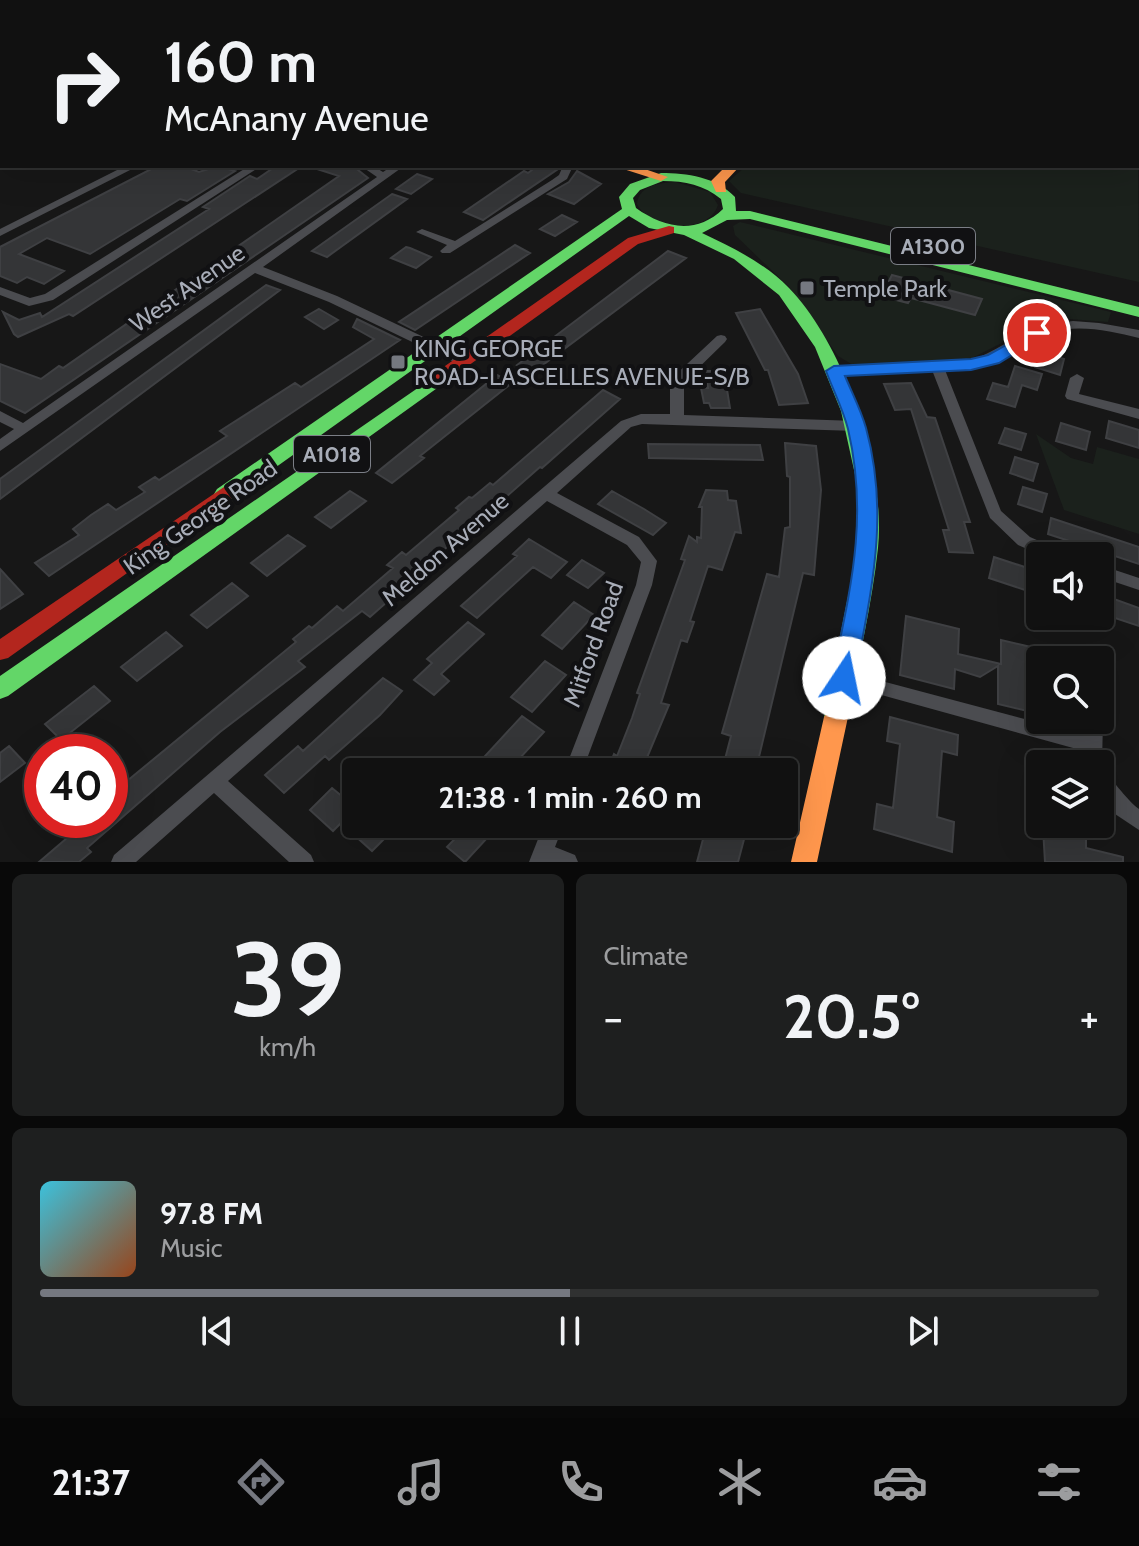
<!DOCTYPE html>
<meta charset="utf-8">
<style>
:root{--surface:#111;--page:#1e1f1f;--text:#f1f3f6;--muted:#9c9d9f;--line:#303131;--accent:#757880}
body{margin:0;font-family:Cabin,sans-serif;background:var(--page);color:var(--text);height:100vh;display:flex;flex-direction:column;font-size:30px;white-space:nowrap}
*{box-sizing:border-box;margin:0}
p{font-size:26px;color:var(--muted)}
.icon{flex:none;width:44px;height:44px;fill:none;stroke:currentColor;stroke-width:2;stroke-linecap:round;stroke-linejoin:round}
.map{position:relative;height:862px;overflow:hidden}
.sheet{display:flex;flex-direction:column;gap:12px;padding:12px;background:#090909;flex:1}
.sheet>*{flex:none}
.hud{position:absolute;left:0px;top:0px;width:1140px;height:168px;box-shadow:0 8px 32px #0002,0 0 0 2px var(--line);background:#111;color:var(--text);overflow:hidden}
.buttons{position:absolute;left:1026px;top:542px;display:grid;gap:16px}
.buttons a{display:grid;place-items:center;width:88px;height:88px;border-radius:8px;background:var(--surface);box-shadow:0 8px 32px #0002,0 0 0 2px var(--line);font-size:40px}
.speed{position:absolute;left:24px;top:734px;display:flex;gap:16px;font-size:40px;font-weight:700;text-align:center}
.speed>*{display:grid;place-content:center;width:104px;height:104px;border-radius:50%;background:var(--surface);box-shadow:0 8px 32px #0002,0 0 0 2px var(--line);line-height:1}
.speed .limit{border:12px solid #d22;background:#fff;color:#111}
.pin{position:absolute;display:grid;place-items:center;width:68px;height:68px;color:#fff;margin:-34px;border:4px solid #fff;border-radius:50%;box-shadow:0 2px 8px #0007}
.me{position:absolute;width:88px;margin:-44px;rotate:11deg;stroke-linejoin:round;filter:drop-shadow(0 0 6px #0008)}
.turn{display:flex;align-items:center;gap:28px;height:168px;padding:0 32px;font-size:36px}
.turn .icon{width:104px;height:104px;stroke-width:2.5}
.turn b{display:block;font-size:56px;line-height:68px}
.big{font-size:60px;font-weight:700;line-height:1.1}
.sheet .card{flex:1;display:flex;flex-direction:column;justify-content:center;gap:12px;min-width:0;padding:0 28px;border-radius:12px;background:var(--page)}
.sheet .dial{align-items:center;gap:0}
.dial b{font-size:104px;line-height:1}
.song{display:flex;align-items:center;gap:24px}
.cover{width:96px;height:96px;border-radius:12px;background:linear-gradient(135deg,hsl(190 70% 55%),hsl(20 70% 35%))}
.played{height:8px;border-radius:4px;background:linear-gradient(90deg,var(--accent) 50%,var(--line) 50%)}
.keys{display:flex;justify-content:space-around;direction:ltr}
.heat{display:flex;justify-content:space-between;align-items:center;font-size:44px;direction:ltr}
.sheet .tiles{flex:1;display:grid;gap:12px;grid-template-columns:1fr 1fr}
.card:last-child{grid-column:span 2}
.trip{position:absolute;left:342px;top:758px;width:456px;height:80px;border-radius:8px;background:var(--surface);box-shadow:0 8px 32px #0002,0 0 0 2px var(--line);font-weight:700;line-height:80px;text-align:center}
.menu{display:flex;height:128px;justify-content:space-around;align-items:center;background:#070707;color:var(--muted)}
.menu .icon{width:56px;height:56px}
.menu .current{color:var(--accent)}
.menu b{font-size:36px;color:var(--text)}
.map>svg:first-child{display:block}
.green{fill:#1b211c}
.building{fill:#343537;stroke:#3f4043;stroke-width:2}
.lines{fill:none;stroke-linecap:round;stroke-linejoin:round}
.street{fill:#4b4c50;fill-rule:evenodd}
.fast{fill:#63d668;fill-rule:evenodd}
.slow{fill:#ff974d;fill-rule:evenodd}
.jam{fill:#b3261e;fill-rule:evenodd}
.route{fill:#1a73e8;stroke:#114b97;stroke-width:2}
.poi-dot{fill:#757880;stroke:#111113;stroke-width:3}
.labels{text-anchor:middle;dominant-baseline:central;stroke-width:8;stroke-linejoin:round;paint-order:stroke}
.shield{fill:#111113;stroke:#7b7e86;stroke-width:2}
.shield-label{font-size:22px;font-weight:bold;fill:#a8adb8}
.street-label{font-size:24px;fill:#a8adb8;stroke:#111113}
.poi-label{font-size:24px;fill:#a8adb8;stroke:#111113;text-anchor:start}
</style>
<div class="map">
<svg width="1139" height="862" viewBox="0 0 1139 862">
<rect width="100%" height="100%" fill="#171717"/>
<path class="green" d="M1138 158 1139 282 741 193 729 181 746 166H1138Z
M675 182 710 192 718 205C708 236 649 229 637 204 639 185 659 183 675 182Z
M740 222 1111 312 1108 322 1069 319 1035 326 972 358 853 365 838 356 790 288 735 235 733 226Z
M1036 434 1071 458 1093 464 1097 447 1139 459V534L1064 510Z"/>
<path class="building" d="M157 166H183L199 172 218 166 235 171 187 201 180 199 90 254 47 238 19 254 64 271 44 284 27 277 17 283 0 276V247Z
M276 166H302L73 316 69 314 18 337 14 334 3 312 19 320 40 313 42 317 209 209 203 207 250 176 257 179Z
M317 166H353L368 178 25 413 0 401V364L41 379 59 366 63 368 339 176 317 169Z
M537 166 558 169 483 220 464 212 524 171 528 173Z
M577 171 601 184 574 204 548 194 569 182Z
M417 174 432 179 411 194 396 189Z
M392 194 407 199 327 257 312 251Z
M562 215 577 222 555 236 540 229Z
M515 245 530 253 415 330 399 322Z
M406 247 410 248 431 257 416 268 391 258Z
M668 251 686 258 532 373 517 365Z
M892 275 982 299 975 315 911 298 908 303 881 296Z
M266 285 280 290 0 499V479Z
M319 309 338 320 324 329 305 317Z
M760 309 798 374 808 403 779 405 768 370H765L736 313Z
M357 319 400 340 49 576 35 563 79 535 73 529 91 515 108 504 116 510 145 492 139 487 155 477 159 480 227 436 220 431 295 383 301 387 374 339 353 327Z
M1039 352 1064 359 1060 375 1035 367Z
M1015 366 1042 374 1037 390 1022 385 1015 407 987 399 993 383 1008 387Z
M705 371H724L730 408H711L709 403H704L701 388H708Z
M497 375 512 383 420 456 424 458 392 483 376 473Z
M911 383 927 417 935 418 970 522H964L973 553 949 552 943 530H949L911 409 895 410 884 384Z
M603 390 620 399 542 468 540 467 497 505 494 504 435 558 432 556 402 582 406 585 370 617 362 611 298 661 305 667 220 732 87 848 91 852 79 862H39L88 820H110V795L296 642 293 639 309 626 312 628 337 606 343 611 393 568 387 565 402 552 406 555 459 510 456 508 469 497 472 498 490 483 493 485Z
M1109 421 1139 430V448L1106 438Z
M1061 423 1090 432 1086 450 1056 441Z
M1005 428 1026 434 1021 450 999 443Z
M785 443 816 446 821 490 814 575 803 573 758 761 784 769V772H735L737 767 724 763 731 736 722 733 767 574 779 577 785 528 790 527V477L787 476Z
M648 444 760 445 763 460 649 458Z
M1015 457 1038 464 1033 481 1010 473Z
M1023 487 1047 494 1042 512 1018 504Z
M706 490 727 491 728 500 736 501 741 533 735 532 722 570 708 566 690 621 694 622 687 642 681 640 661 703 669 705 646 760 642 759 637 772H607L614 754 617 756 632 718 640 694 637 693 685 560 681 559 689 536 697 542V537L701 538 702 507H699Z
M350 491 366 501 331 528 315 517Z
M612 491 644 509 666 523 653 535 598 504Z
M1051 518 1139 547V564L1048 534Z
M288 535 305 546 267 576 251 563Z
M529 539 567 562 551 578 533 567 477 618 461 606 517 556 513 554Z
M994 557 1040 572V595L989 578Z
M582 560 604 573 588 588 567 575Z
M0 569 23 594 0 609Z
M232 583 248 596 207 628 191 615Z
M1100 594 1139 608V626L1100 613Z
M574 602 594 615 562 649 542 635Z
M906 616 959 629 958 654 1001 664V640L1040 649V714L998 704V666L980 677 955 669 954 689 900 675Z
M468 622 484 634 441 674 449 681 434 695 414 680 432 663 427 659Z
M166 632 182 646 137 681 121 667Z
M545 661 566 675 532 712 511 697Z
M383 678 402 691 380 715 329 760 325 756 284 793 265 775 298 746 303 751Z
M94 686 110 701 61 740 45 724Z
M522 716 544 732 507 772 485 756Z
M890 717 958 735 957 755 942 751 937 817 954 822 952 852 874 829 877 804 893 808 900 744 887 741Z
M9 746 25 763 0 782V753Z
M332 788 356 808V824H386L393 830 372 851 341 823 333 831 310 810Z
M469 824H500L465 862 447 847Z
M707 824H723L746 832 738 862H697Z
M1043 828 1086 839V848L1123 857V862H1045Z"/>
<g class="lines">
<path class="street" d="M167 0H179L181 2H169Z
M485 0H493V2H485Z
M666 0H679L681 2H668Z
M2 33V39L0 40V34Z
M0 78 2 79V85L0 84Z
M125 166H138L0 236V229Z
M249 166H261L53 300 29 306 0 295V287L30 298 45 294Z
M361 166H373L383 172 392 166H404L263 267 337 296 468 358 470 361 468 364H458L329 302 255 273 0 451V439L14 429 0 422V411L23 423 377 177Z
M563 166H573L567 179 450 253H442L440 251 447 245 416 232 422 229 455 241 552 180 559 175Z
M1073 321 1099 323 1139 330V338C1111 331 1080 324 1051 332 1032 337 1017 349 1000 358 982 367 964 368 945 370L1001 511 1030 537 1064 552 1066 556H1043L1018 545 990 518 932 370 834 375 827 371 834 367 971 360C992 353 1009 340 1028 331 1042 325 1057 323 1073 321Z
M721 335 725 336 727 339 725 342 684 382V415L856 421 863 426 856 431 642 424 631 427 557 493 639 537 657 561 652 585 582 772H564L636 585 641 562 627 545 547 501 228 781 311 855 314 862H289L214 793 136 862H111L114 855 621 421 641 414H670V381L672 378 717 336Z
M1077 374 1084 378 1079 394 1139 409V419L1067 399 1065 396 1070 378Z
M1100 565 1139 578V590L1100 577Z
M844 671 1085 735V720H1100V714L1103 720 1102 764 1100 769V764H1084V751L838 683 835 678 838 673Z
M1100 771C1112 776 1125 799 1139 809V830L1112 812 1100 796Z
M544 824H564L555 847 575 855 578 862H529Z"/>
<path class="fast" d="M355 0H367L368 2H356Z
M930 0H942L929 2Z
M661 173C687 173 716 177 735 197L736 211H750L1139 307V317L750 219 727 220 702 233C733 248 765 263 789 288 845 346 886 469 878 548 872 605 858 661 848 717L844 724 836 727 828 724 824 717 858 546 856 479 841 411 815 347 779 295 734 259 684 235 649 228 629 216 231 499H217L214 494 217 489 622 209 619 197 630 184ZM663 181C685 181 704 185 721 199L723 209C696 235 664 228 636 208L633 198 640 190Z
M441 372 447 373 450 377 447 381 8 696 0 699V676Z"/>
<path class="slow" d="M959 0H971L958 2Z
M2 101V109L0 110V102Z
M614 166H636L668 177 661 181Z
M726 166H740L725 182 726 192H716L711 181Z
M836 707 844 710 848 717 817 862H791L824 717 828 710Z"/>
<path class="jam" d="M251 0H266L250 2Z
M669 226 674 227V233L638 244 447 381H435L432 377 435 373 628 238Z
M224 487 231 489 234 494 231 499 8 658 0 660V639Z"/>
</g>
<path class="route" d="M1037 328 1045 333 1043 336 999 363 971 370 845 376C852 393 861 410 866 428 890 516 871 591 855 678L852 685 844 688 836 685 832 678C850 590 869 519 848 429 843 409 833 390 826 371L834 366 971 359 988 355Z"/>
<g class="poi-dot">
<rect x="799" y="280" width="16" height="16" rx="4"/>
<rect x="390" y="354" width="16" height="16" rx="4"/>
</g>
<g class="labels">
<g class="shield">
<rect x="891" y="228" width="84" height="36" rx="6"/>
<rect x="294" y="436" width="76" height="36" rx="6"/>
</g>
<g class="shield-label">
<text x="933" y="246">A1300</text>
<text x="332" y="454">A1018</text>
</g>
<g class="street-label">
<text transform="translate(187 288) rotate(-35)">West Avenue</text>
<text transform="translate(200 517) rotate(-35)">King George Road</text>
<text transform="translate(445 549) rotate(-41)">Meldon Avenue</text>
<text transform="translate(593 644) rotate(-70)">Mitford Road</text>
</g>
<g class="poi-label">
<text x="823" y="288">Temple Park</text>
<text x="414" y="348">KING GEORGE<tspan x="414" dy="28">ROAD-LASCELLES AVENUE-S/B</tspan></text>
</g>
</g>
</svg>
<div class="buttons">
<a><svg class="icon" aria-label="sound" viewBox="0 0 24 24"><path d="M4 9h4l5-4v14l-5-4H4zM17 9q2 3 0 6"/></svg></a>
<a><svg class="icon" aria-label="search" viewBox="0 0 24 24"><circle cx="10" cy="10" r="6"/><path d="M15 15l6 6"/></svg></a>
<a><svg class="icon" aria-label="layers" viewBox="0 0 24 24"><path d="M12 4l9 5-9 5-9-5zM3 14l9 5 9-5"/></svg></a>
</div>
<div class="speed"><div class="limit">40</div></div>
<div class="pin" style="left:1037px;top:333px;background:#d93025"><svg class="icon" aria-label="arrive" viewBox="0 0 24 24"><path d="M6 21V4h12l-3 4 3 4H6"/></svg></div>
<svg class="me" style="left:844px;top:678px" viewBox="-20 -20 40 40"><circle r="19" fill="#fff"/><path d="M0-13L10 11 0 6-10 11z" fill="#1a73e8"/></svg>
<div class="trip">21:38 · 1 min · 260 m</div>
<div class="hud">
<div class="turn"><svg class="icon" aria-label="right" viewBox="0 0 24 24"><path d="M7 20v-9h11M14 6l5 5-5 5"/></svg><div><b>160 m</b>McAnany Avenue</div></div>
</div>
</div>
<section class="sheet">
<div class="tiles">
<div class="card dial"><b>39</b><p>km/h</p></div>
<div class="card"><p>Climate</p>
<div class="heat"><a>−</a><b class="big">20.5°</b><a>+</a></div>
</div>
<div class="card">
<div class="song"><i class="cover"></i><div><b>97.8 FM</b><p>Music</p></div></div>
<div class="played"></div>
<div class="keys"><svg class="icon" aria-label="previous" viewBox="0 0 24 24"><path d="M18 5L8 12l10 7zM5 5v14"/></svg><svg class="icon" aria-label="pause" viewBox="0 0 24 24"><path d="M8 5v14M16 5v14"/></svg><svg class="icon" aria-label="next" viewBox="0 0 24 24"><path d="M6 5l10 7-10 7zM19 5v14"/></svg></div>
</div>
</div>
</section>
<nav class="menu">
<b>21:37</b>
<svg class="icon current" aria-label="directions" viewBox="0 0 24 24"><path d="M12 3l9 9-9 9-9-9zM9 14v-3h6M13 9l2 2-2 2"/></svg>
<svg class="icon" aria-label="music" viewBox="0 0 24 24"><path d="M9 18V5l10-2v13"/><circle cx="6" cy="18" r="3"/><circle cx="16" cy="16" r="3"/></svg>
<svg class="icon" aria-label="phone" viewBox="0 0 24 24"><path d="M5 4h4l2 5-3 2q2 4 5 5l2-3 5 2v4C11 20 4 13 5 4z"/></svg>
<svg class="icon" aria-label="climate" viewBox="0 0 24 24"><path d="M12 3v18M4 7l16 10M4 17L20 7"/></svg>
<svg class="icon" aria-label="car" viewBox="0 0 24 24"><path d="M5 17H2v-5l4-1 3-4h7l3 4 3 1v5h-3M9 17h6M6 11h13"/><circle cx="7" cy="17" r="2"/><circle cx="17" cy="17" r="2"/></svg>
<svg class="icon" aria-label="filters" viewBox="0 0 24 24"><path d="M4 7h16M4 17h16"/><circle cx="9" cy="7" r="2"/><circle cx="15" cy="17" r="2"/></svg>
</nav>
